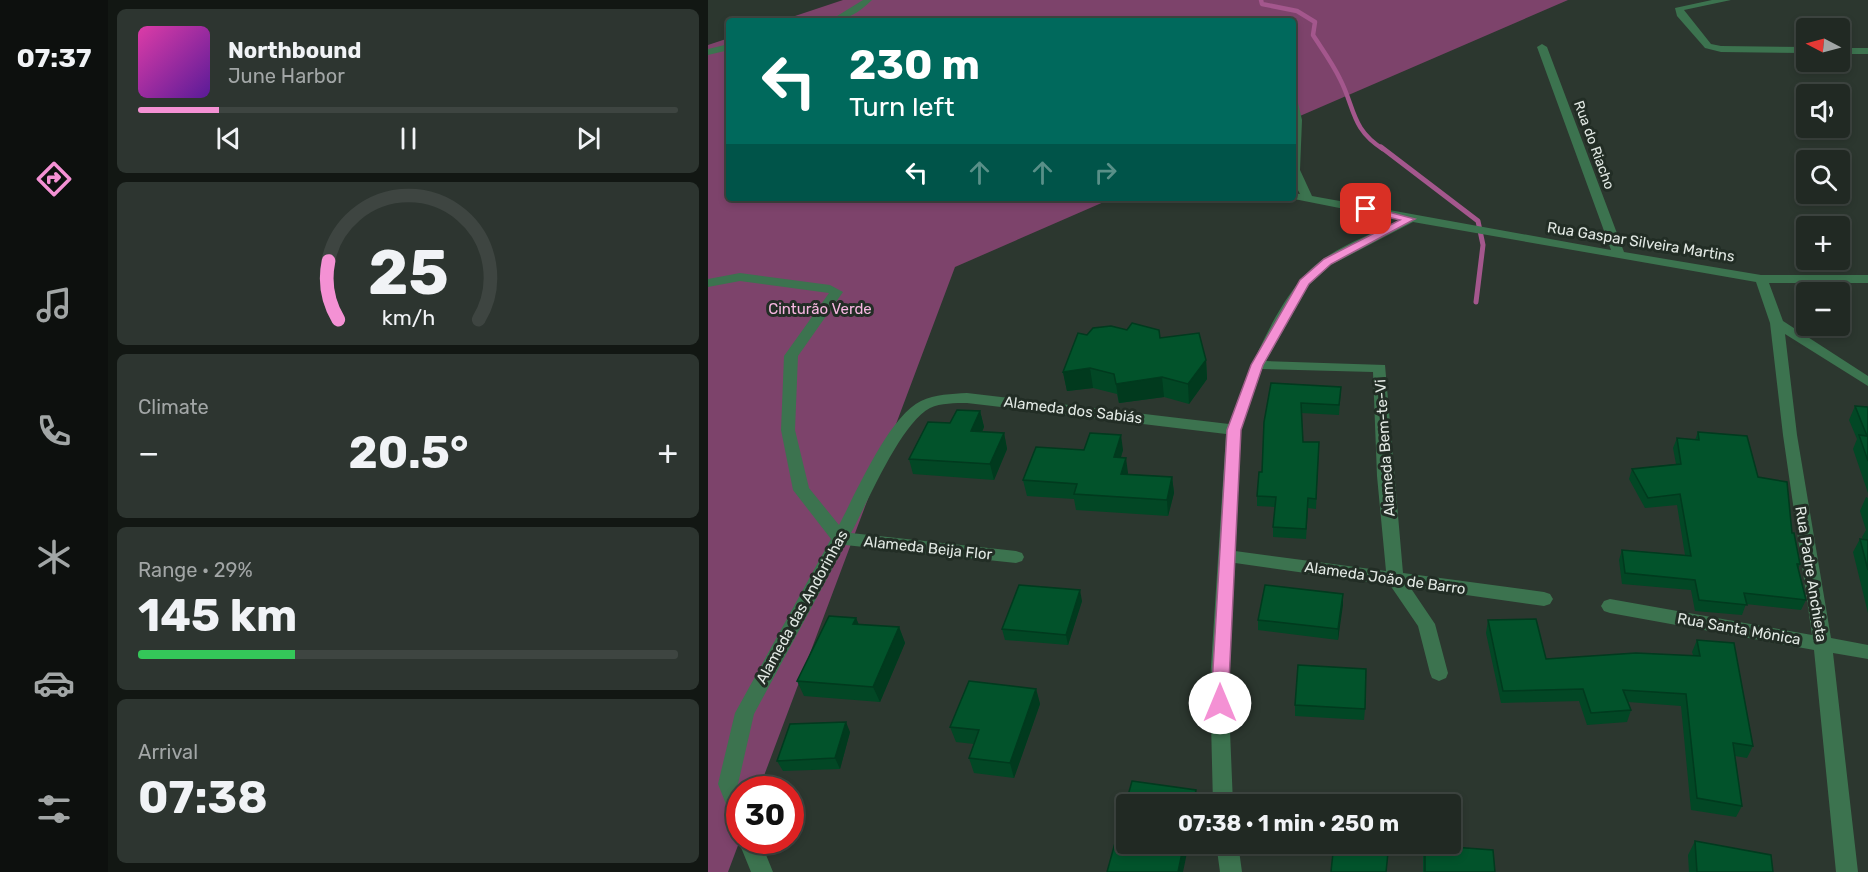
<!DOCTYPE html>
<meta charset="utf-8">
<style>
:root{--surface:#212923;--page:#2d3530;--text:#f1f3f6;--muted:#a2a6a6;--line:#3e4541;--accent:#f491d4}
body{margin:0;font-family:Rubik,sans-serif;background:var(--page);color:var(--text);height:100vh;display:flex;flex-direction:column;font-size:22px;white-space:nowrap}
*{box-sizing:border-box;margin:0}
p{font-size:20px;color:var(--muted)}
.icon{flex:none;width:33px;height:33px;fill:none;stroke:currentColor;stroke-width:2;stroke-linecap:round;stroke-linejoin:round}
.map{position:relative;flex:1;overflow:hidden}
.side{display:flex;flex-direction:column;gap:9px;padding:9px;background:#121713;width:600px}
.side>*{flex:none}
.banner{position:absolute;left:18px;top:18px;width:570px;height:183px;border-radius:6px;box-shadow:0 3px 9px #0003,0 0 0 2px var(--line);background:#00695c;color:#fff;overflow:hidden}
.needle{width:39px;rotate:276deg}
.fabs{position:absolute;left:1088px;top:18px;display:grid;gap:12px}
.fabs a{display:grid;place-items:center;width:54px;height:54px;border-radius:6px;background:var(--surface);box-shadow:0 3px 9px #0003,0 0 0 2px var(--line);font-size:30px}
.speed{position:absolute;left:18px;top:776px;display:flex;gap:12px;font-size:30px;font-weight:700;text-align:center}
.speed>*{display:grid;place-content:center;width:78px;height:78px;border-radius:50%;background:var(--surface);box-shadow:0 3px 9px #0003,0 0 0 2px var(--line);line-height:1}
.speed .limit{border:9px solid #d22;background:#fff;color:#111}
.pin{position:absolute;display:grid;place-items:center;width:51px;height:51px;color:#fff;margin:-26px;border-radius:12px;box-shadow:0 3px 9px #0006}
.me{position:absolute;width:66px;margin:-33px;rotate:0deg;stroke-linejoin:round;filter:drop-shadow(0 0 4px #0008)}
.turn{display:flex;align-items:center;gap:21px;height:126px;padding:0 24px;font-size:27px}
.turn .icon{width:78px;height:78px;stroke-width:2.5}
.turn b{display:block;font-size:42px;line-height:51px}
.lanes{display:flex;align-items:center;height:57px;padding:0 24px;background:#0003;justify-content:center;gap:30px;direction:ltr}
.lanes .off{opacity:.35}
.big{font-size:45px;font-weight:700;line-height:1.1}
.side .card{flex:1;display:flex;flex-direction:column;justify-content:center;gap:9px;min-width:0;padding:0 21px;border-radius:9px;background:var(--page)}
.side .dial{align-items:center;gap:0}
.dial svg{height:156px;overflow:visible;fill:none;stroke:var(--line);stroke-width:7;stroke-linecap:round;text-anchor:middle}
.dial text{fill:var(--text);stroke:none}
.song{display:flex;align-items:center;gap:18px}
.cover{width:72px;height:72px;border-radius:9px;background:linear-gradient(135deg,hsl(320 70% 55%),hsl(270 70% 35%))}
.played{height:6px;border-radius:3px;background:linear-gradient(90deg,var(--accent) 15%,var(--line) 15%)}
.keys{display:flex;justify-content:space-around;direction:ltr}
.heat{display:flex;justify-content:space-between;align-items:center;font-size:33px;direction:ltr}
.charge{height:9px;border-radius:4px;background:linear-gradient(90deg,#34c759 29%,var(--line) 0)}
.trip{position:absolute;left:408px;top:794px;width:345px;height:60px;border-radius:6px;background:var(--surface);box-shadow:0 3px 9px #0003,0 0 0 2px var(--line);font-weight:700;line-height:60px;text-align:center}
main{display:flex;flex:1;min-height:0}
.tab-bar{display:flex;flex-direction:column;width:108px;justify-content:space-around;align-items:center;background:#0d100e;color:var(--muted)}
.tab-bar .icon{width:42px;height:42px}
.tab-bar .selected{color:var(--accent)}
.tab-bar b{font-size:27px;color:var(--text)}
.map>svg:first-child{display:block}
.green{fill:#7d436b}
.lines{fill:none;stroke-linecap:round;stroke-linejoin:round}
.stream-far1{stroke:#a4578d;stroke-width:4.5}
.stream{stroke:#a4578d;stroke-width:5}
.street{fill:#3c734f;fill-rule:evenodd}
.wall{fill:#024725}
.shaded-wall{fill:#013a1e}
.building{fill:#02532b;stroke:#013a1e;stroke-width:1.5}
.route{fill:#f491d4;stroke:#9f5e8a;stroke-width:1.5}
.labels{text-anchor:middle;dominant-baseline:central;stroke-width:6;stroke-linejoin:round;paint-order:stroke}
.far-street-label{font-size:14px;fill:#e2e9e4;stroke:#222d25}
.street-label{font-size:15px;fill:#e2e9e4;stroke:#222d25}
.park-label{font-size:15px;fill:#f7b7e1;stroke:#222d25}
</style>
<main>
<nav class="tab-bar">
<b>07:37</b>
<svg class="icon selected" aria-label="directions" viewBox="0 0 24 24"><path d="M12 3l9 9-9 9-9-9zM9 14v-3h6M13 9l2 2-2 2"/></svg>
<svg class="icon" aria-label="music" viewBox="0 0 24 24"><path d="M9 18V5l10-2v13"/><circle cx="6" cy="18" r="3"/><circle cx="16" cy="16" r="3"/></svg>
<svg class="icon" aria-label="phone" viewBox="0 0 24 24"><path d="M5 4h4l2 5-3 2q2 4 5 5l2-3 5 2v4C11 20 4 13 5 4z"/></svg>
<svg class="icon" aria-label="climate" viewBox="0 0 24 24"><path d="M12 3v18M4 7l16 10M4 17L20 7"/></svg>
<svg class="icon" aria-label="car" viewBox="0 0 24 24"><path d="M5 17H2v-5l4-1 3-4h7l3 4 3 1v5h-3M9 17h6M6 11h13"/><circle cx="7" cy="17" r="2"/><circle cx="17" cy="17" r="2"/></svg>
<svg class="icon" aria-label="filters" viewBox="0 0 24 24"><path d="M4 7h16M4 17h16"/><circle cx="9" cy="7" r="2"/><circle cx="15" cy="17" r="2"/></svg>
</nav>
<section class="side">
<div class="card">
<div class="song"><i class="cover"></i><div><b>Northbound</b><p>June Harbor</p></div></div>
<div class="played"></div>
<div class="keys"><svg class="icon" aria-label="previous" viewBox="0 0 24 24"><path d="M18 5L8 12l10 7zM5 5v14"/></svg><svg class="icon" aria-label="pause" viewBox="0 0 24 24"><path d="M8 5v14M16 5v14"/></svg><svg class="icon" aria-label="next" viewBox="0 0 24 24"><path d="M6 5l10 7-10 7zM19 5v14"/></svg></div>
</div>
<div class="card dial"><svg viewBox="0 0 100 80">
<path d="M14 69A42 42 0 1 1 86 69"/>
<path d="M14 69A42 42 0 0 1 9 39" stroke="#f491d4"/>
<text x="50" y="56" font-size="32" font-weight="700">25</text>
<text x="50" y="72" font-size="11">km/h</text>
</svg></div>
<div class="card"><p>Climate</p>
<div class="heat"><a>−</a><b class="big">20.5°</b><a>+</a></div>
</div>
<div class="card"><p>Range · 29%</p><b class="big">145 km</b><div class="charge"></div></div>
<div class="card"><p>Arrival</p><b class="big">07:38</b></div>
</section>
<div class="map">
<svg width="1160" height="872" viewBox="0 0 1160 872">
<rect width="100%" height="100%" fill="#2c372f"/>
<path class="green" d="M135 0H860L585 119V21H72Z
M21 38V198H405L247 267 51 789H32V840L20 872H0V45Z"/>
<g class="lines">
<path class="stream-far1" d="M553 0 554 4 589 11 607 22 605 35C614 49 625 64 632 79 647 108 643 129 675 149"/>
<path class="stream" d="M673 147 770 221 775 245 768 302"/>
<path class="street" d="M155 0H164C152 12 138 21 121 21Z
M1004 0H1023L976 10 1003 44 1013 46 1098 47V53L1013 52 997 48 969 16 967 8Z
M21 44V50L0 55V49Z
M834 44 839 47 916 252 1053 275H1160V283H1061L1075 321 1160 376V386L1077 334 1089 435 1123 638 1160 645V659L1125 653 1150 872H1128L1106 650 902 613 896 611 893 606 896 601 902 599 1104 635 1075 435 1062 323 1048 282 705 222 623 265 601 285 558 361 677 365 695 573 836 592 842 594 845 599 842 604 836 606 702 587 727 624 740 673 738 678 731 681 724 678 722 673 710 626 682 585 527 563 520 682 525 804H505L502 682 518 434 259 403C247 403 233 403 222 408 192 424 160 502 143 533L308 551 314 553 316 557 314 561 308 563 137 545 46 714 30 784 32 824 25 822 10 784 27 713 123 539 85 490 73 430 76 356 121 293 32 281 0 287V279L32 273 122 285 135 292 90 356 87 430 101 488 131 525C148 493 181 416 213 401 227 394 244 394 259 393L521 424C538 376 572 289 614 260 637 243 667 233 692 220L581 198H585V193L592 194 585 181V100L590 103 594 120 592 170 604 196 903 250 829 47ZM554 369 665 372 669 476 678 571 527 551 533 430Z
M1131 48H1160V54H1131Z
M32 838V840H52L65 872H43L30 840Z
M508 843H530L534 872H512Z"/>
</g>
<path class="wall" d="M379 335 452 338 498 360 499 379 481 404 456 397 411 403 409 394 385 388 359 391 355 372Z
M563 383 633 387 631 415 593 413 595 442H611L608 509 600 508 598 539 565 537V527L567 507 549 506V496L554 472Z
M1147 406 1160 407V493L1145 449 1149 439 1141 420Z
M272 411 276 427 274 432 296 433 299 449 286 480 205 474 201 459 242 423Z
M990 432 1050 477 1084 533 1092 564 1090 569 1098 600 1093 610 1038 604 1034 615 987 611 983 590 914 584 911 560 914 550 977 555 969 505 937 508 921 479 924 469 968 464 965 448 969 438 987 440Z
M376 450H415L413 457 420 473 419 474 464 477 466 493 460 516 368 510 366 499 319 496 315 480Z
M1158 497 1160 498V613L1145 552 1152 539H1155L1154 537 1158 530 1152 511Z
M635 594 630 640 550 630V620Z
M374 601 360 645 297 640 294 629Z
M148 618 151 625 191 627 197 643 172 702 96 696 89 681Z
M780 620 838 659 985 655 984 652 989 640 1045 746 1039 758 1027 756 1034 806 1028 817 983 810 973 706 920 702 923 710 919 722 879 725 871 701 793 703 778 633Z
M328 689 332 704 306 778 266 773 261 758 266 744 248 742 242 727Z
M587 705 657 709 656 720 587 716Z
M142 732 132 769 75 771 69 761Z
M987 841 1065 872H981L980 855Z
M717 845 787 872H715V855Z"/>
<path class="shaded-wall" d="M498 360 499 379 481 404 480 384Z
M382 368 385 388 359 391 355 372Z
M454 377 456 397 411 403 408 384Z
M272 411 276 427 267 447 263 431Z
M296 433 299 449 286 480 282 464Z
M413 435 415 450 408 472 406 457Z
M418 458 420 473 415 490 413 474Z
M464 477 466 493 460 516 459 500Z
M372 590 374 601 360 645 358 635Z
M635 594V605L630 640V629Z
M148 618 154 633 145 624Z
M191 627 197 643 172 702 165 687Z
M328 689 332 704 306 778 302 763Z
M138 722 142 732 132 769 127 758Z
M488 790 490 804H485Z
M476 843H481L475 872H470Z"/>
<path class="building" d="M424 323 451 330 452 338 491 333 498 360 480 384 454 377 408 384 406 374 382 368 355 372 370 333 379 335 385 328 403 326 419 330Z
M563 383 633 387 631 405 593 403 595 442H611L608 499 600 498 598 529 565 527 568 497 549 496 551 472H554L556 422Z
M1147 406 1160 407V461L1151 435 1159 436Z
M249 410 272 411 263 431 296 433 282 464 201 459 220 422 242 423Z
M990 432 1039 436 1050 477 1079 482 1084 533H1086L1092 564H1089L1098 600 1036 593 1039 605 991 600 987 580 917 573 914 550 983 556 972 494 940 498 924 469 973 464 969 438 991 440Z
M382 433 413 435 406 457 418 458 413 474 464 477 459 500 366 494 369 484 315 480 328 447 376 450Z
M1152 539 1160 540V570Z
M311 585 372 590 358 635 294 629Z
M557 585 635 594 630 629 550 620Z
M121 616 148 618 145 624 191 627 165 687 89 681Z
M828 619 838 659 928 653 992 656 989 640 1026 643 1045 746 1025 743 1034 806 989 798 978 694 915 690 923 710 883 713 875 689 795 691 780 620Z
M590 665 658 669 657 709 587 705Z
M261 681 328 689 302 763 261 758 271 730 242 727Z
M138 722 127 758 69 761 82 724Z
M424 781 488 790 485 804H418V843H476L470 872H399Z
M987 841 1063 855 1065 872H989Z
M626 843H681L678 872H623Z
M717 845 785 850 787 872H717Z"/>
<path class="route" d="M658 206 707 219 623 264 601 284 555 365 533 430 520 703 518 709 512 711 506 709 503 703 519 430 543 365 592 280 616 259 692 220 654 211 653 209Z"/>
<g class="labels">
<g class="far-street-label">
<text transform="translate(886 145) rotate(70)">Rua do Riacho</text>
</g>
<g class="street-label">
<text transform="translate(933 242) rotate(9)">Rua Gaspar Silveira Martins</text>
<text transform="translate(365 410) rotate(7)">Alameda dos Sabiás</text>
<text transform="translate(677 448) rotate(-94)">Alameda Bem-te-Vi</text>
<text transform="translate(220 548) rotate(6)">Alameda Beija Flor</text>
<text transform="translate(1103 574) rotate(81)">Rua Padre Anchieta</text>
<text transform="translate(677 578) rotate(8)">Alameda João de Barro</text>
<text transform="translate(94 607) rotate(-61)">Alameda das Andorinhas</text>
<text transform="translate(1031 629) rotate(10)">Rua Santa Mônica</text>
</g>
<g class="park-label">
<text x="112" y="309">Cinturão Verde</text>
</g>
</g>
</svg>
<div class="fabs">
<a><svg class="needle" viewBox="-14 -14 28 28"><path d="M0-13l5 13h-10z" fill="#e53935"/><path d="M0 13l5-13h-10z" fill="#a2a6a6"/></svg></a>
<a><svg class="icon" aria-label="sound" viewBox="0 0 24 24"><path d="M4 9h4l5-4v14l-5-4H4zM17 9q2 3 0 6"/></svg></a>
<a><svg class="icon" aria-label="search" viewBox="0 0 24 24"><circle cx="10" cy="10" r="6"/><path d="M15 15l6 6"/></svg></a>
<a>+</a>
<a>−</a>
</div>
<div class="speed"><div class="limit">30</div></div>
<div class="pin" style="left:658px;top:209px;background:#d93025"><svg class="icon" aria-label="arrive" viewBox="0 0 24 24"><path d="M6 21V4h12l-3 4 3 4H6"/></svg></div>
<svg class="me" style="left:512px;top:703px" viewBox="-20 -20 40 40"><circle r="19" fill="#fff"/><path d="M0-13L10 11 0 6-10 11z" fill="#f491d4"/></svg>
<div class="trip">07:38 · 1 min · 250 m</div>
<div class="banner">
<div class="turn"><svg class="icon" aria-label="left" viewBox="0 0 24 24"><path d="M17 20v-9H6M10 6l-5 5 5 5"/></svg><div><b>230 m</b>Turn left</div></div>
<div class="lanes"><svg class="icon" aria-label="left" viewBox="0 0 24 24"><path d="M17 20v-9H6M10 6l-5 5 5 5"/></svg><svg class="icon off" aria-label="ahead" viewBox="0 0 24 24"><path d="M12 20V5M6 11l6-6 6 6"/></svg><svg class="icon off" aria-label="ahead" viewBox="0 0 24 24"><path d="M12 20V5M6 11l6-6 6 6"/></svg><svg class="icon off" aria-label="right" viewBox="0 0 24 24"><path d="M7 20v-9h11M14 6l5 5-5 5"/></svg></div>
</div>
</div>
</main>
